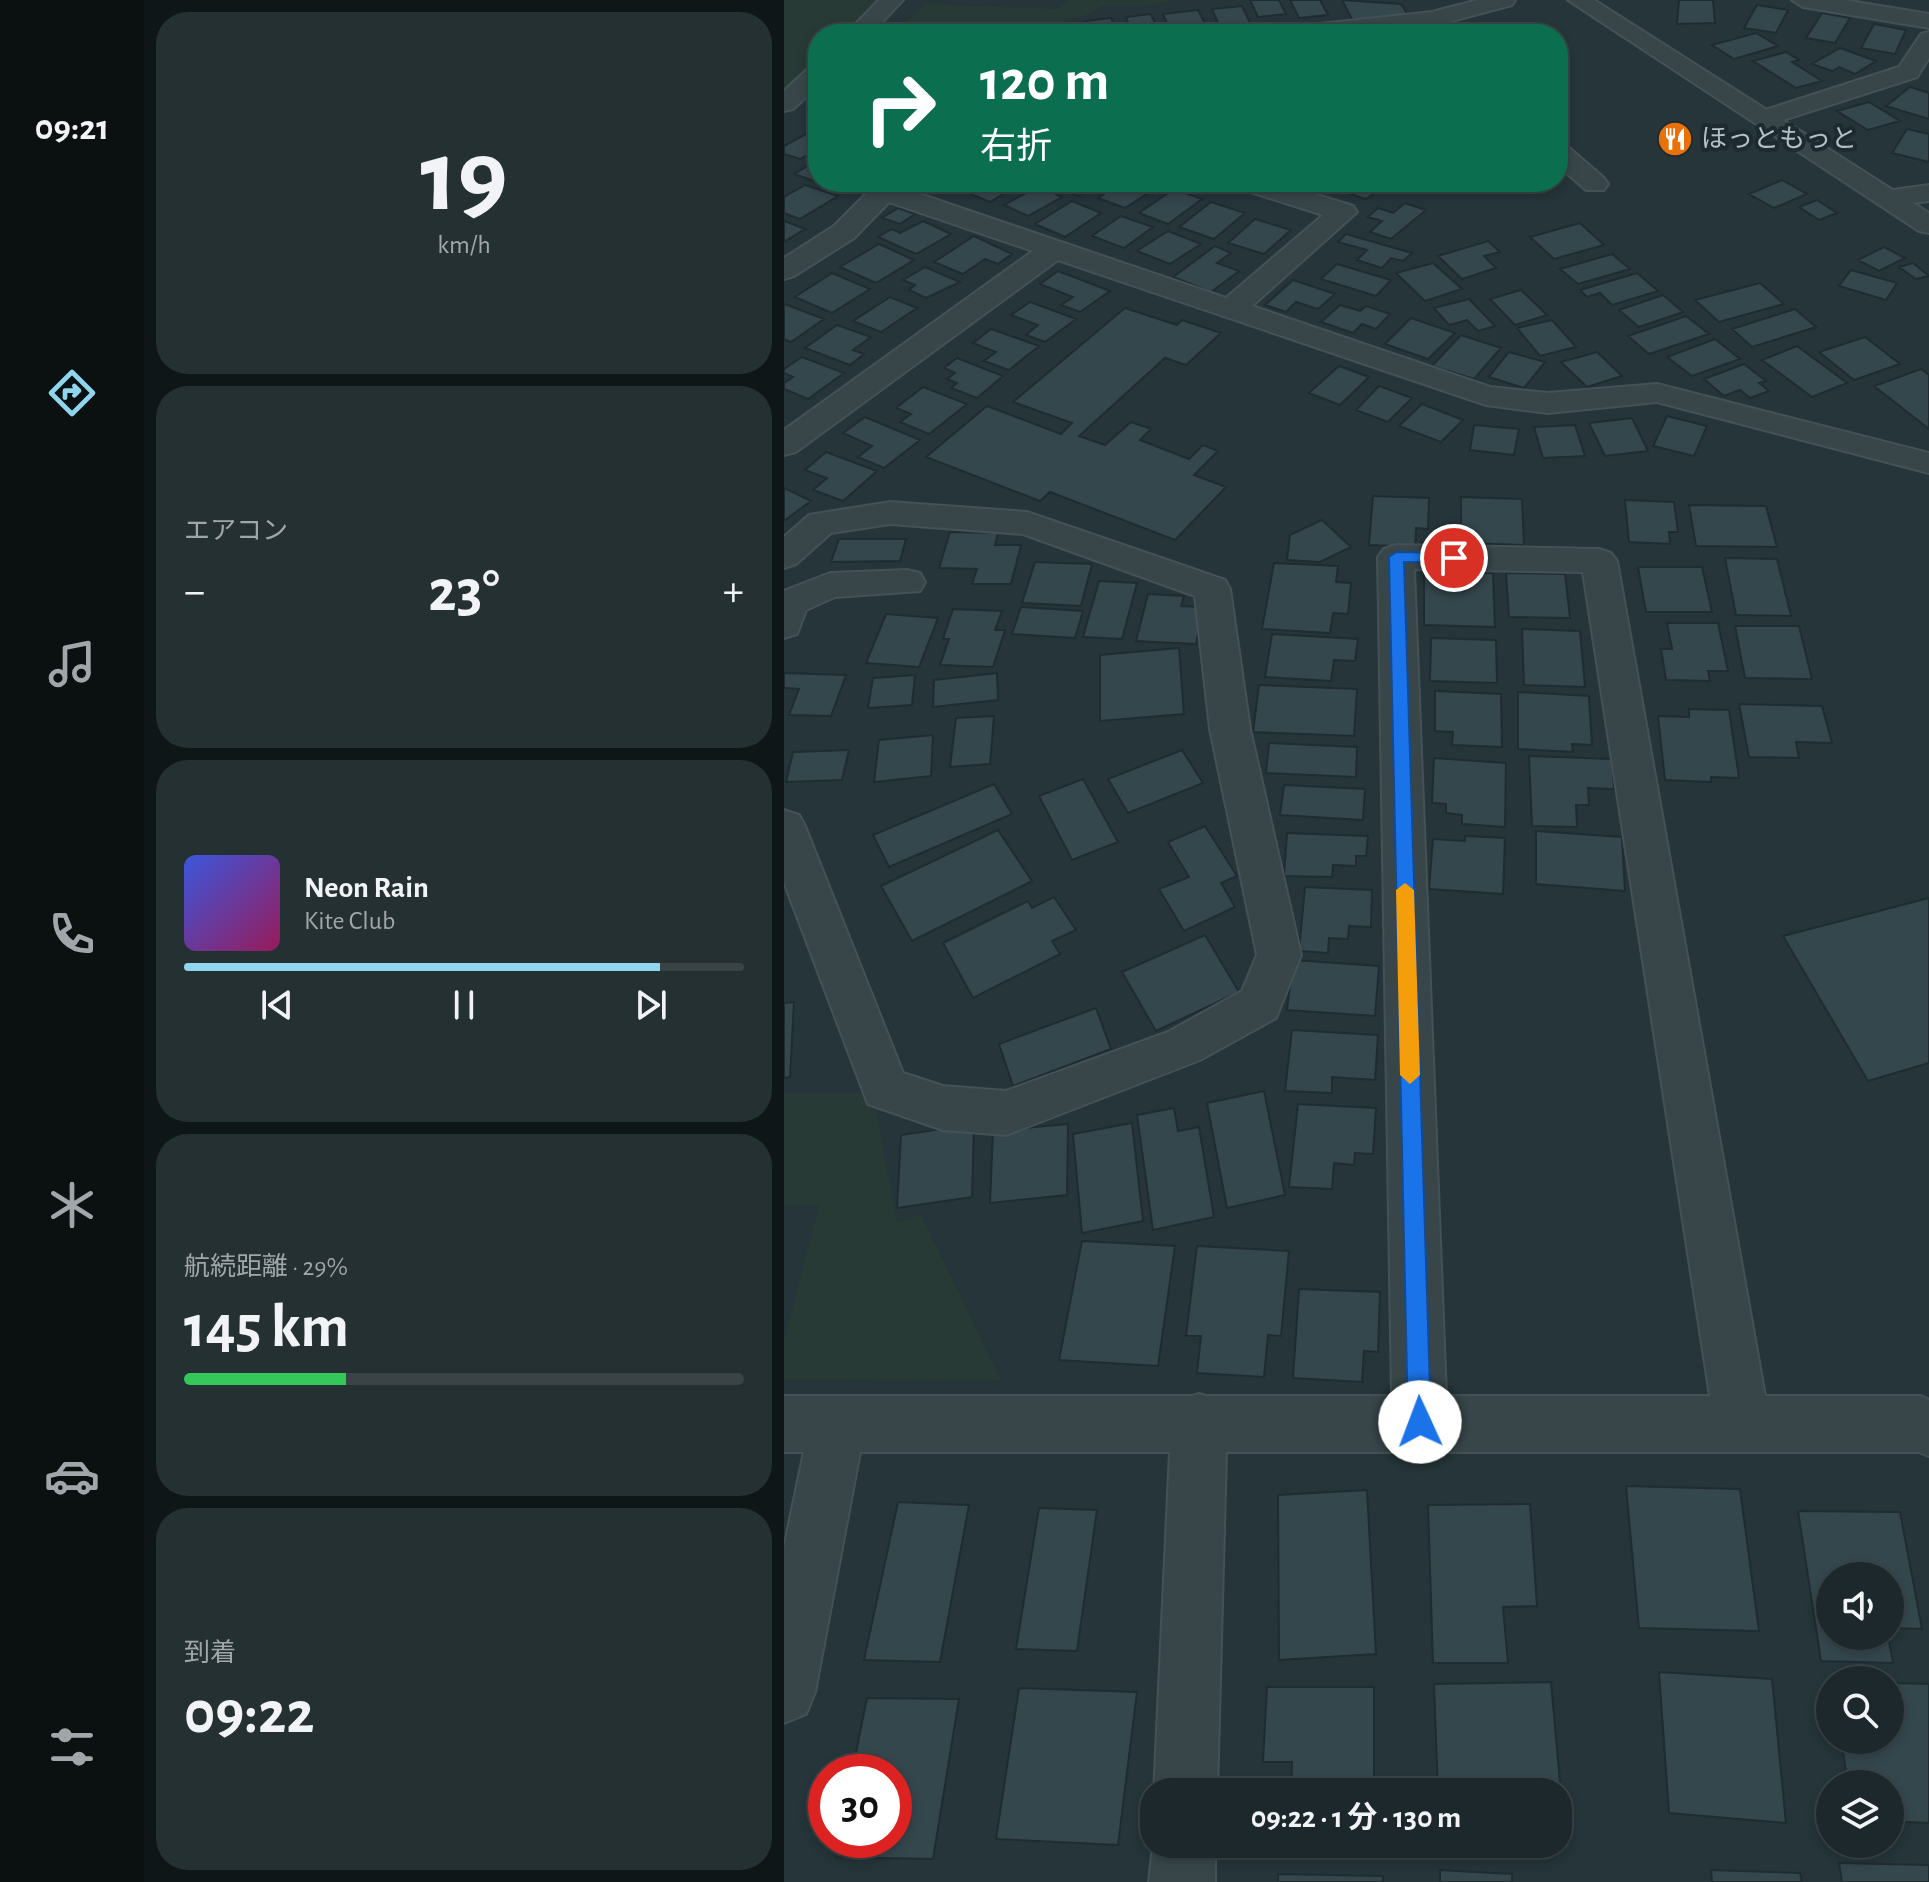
<!DOCTYPE html>
<html lang="ja">
<meta charset="utf-8">
<style>
:root{--surface:#1c282b;--page:#253033;--text:#f1f3f6;--muted:#a0a6a9;--line:#3a4447;--accent:#90d5ee}
body{margin:0;font-family:"Alegreya Sans","Noto Sans JP",sans-serif;background:var(--page);color:var(--text);height:100vh;display:flex;flex-direction:column;font-size:30px;white-space:nowrap}
*{box-sizing:border-box;margin:0}
p{font-size:26px;color:var(--muted)}
.icon{flex:none;width:44px;height:44px;fill:none;stroke:currentColor;stroke-width:2;stroke-linecap:round;stroke-linejoin:round}
.map{position:relative;flex:1;overflow:hidden}
.details{display:flex;flex-direction:column;gap:12px;padding:12px;background:#0f1618;width:640px}
.details>*{flex:none}
.banner{position:absolute;left:24px;top:24px;width:760px;height:168px;border-radius:32px;box-shadow:0 4px 12px #0003,0 0 0 2px var(--line);background:#0b6e4f;color:#fff;overflow:hidden}
.buttons{position:absolute;left:1032px;top:1562px;display:grid;gap:16px}
.buttons a{display:grid;place-items:center;width:88px;height:88px;border-radius:50%;background:var(--surface);box-shadow:0 4px 12px #0003,0 0 0 2px var(--line);font-size:40px}
.speed{position:absolute;left:24px;top:1754px;display:flex;gap:16px;font-size:40px;font-weight:700;text-align:center}
.speed>*{display:grid;place-content:center;width:104px;height:104px;border-radius:50%;background:var(--surface);box-shadow:0 4px 12px #0003,0 0 0 2px var(--line);line-height:1}
.speed .limit{border:12px solid #d22;background:#fff;color:#111}
.pin{position:absolute;display:grid;place-items:center;width:68px;height:68px;color:#fff;margin:-34px;border:4px solid #fff;border-radius:50%;box-shadow:0 2px 8px #0007}
.me{position:absolute;width:88px;margin:-44px;rotate:358deg;stroke-linejoin:round;filter:drop-shadow(0 0 6px #0008)}
.turn{display:flex;align-items:center;gap:28px;height:168px;padding:0 40px;font-size:36px}
.turn .icon{width:104px;height:104px;stroke-width:2.5}
.turn b{display:block;font-size:56px;line-height:68px}
.big{font-size:60px;font-weight:700;line-height:1.1}
.details .card{flex:1;display:flex;flex-direction:column;justify-content:center;gap:12px;min-width:0;padding:0 28px;border-radius:32px;background:var(--page)}
.details .dial{align-items:center;gap:0}
.dial b{font-size:104px;line-height:1}
.song{display:flex;align-items:center;gap:24px}
.cover{width:96px;height:96px;border-radius:12px;background:linear-gradient(135deg,hsl(230 70% 55%),hsl(330 70% 35%))}
.played{height:8px;border-radius:4px;background:linear-gradient(90deg,var(--accent) 85%,var(--line) 85%)}
.keys{display:flex;justify-content:space-around;direction:ltr}
.heat{display:flex;justify-content:space-between;align-items:center;font-size:44px;direction:ltr}
.charge{height:12px;border-radius:6px;background:linear-gradient(90deg,#34c759 29%,var(--line) 0)}
.trip{position:absolute;left:356px;top:1778px;width:432px;height:80px;border-radius:32px;background:var(--surface);box-shadow:0 4px 12px #0003,0 0 0 2px var(--line);font-weight:700;line-height:80px;text-align:center}
main{display:flex;flex:1;min-height:0}
.dock{display:flex;flex-direction:column;width:144px;justify-content:space-around;align-items:center;background:#0b1011;color:var(--muted)}
.dock .icon{width:56px;height:56px}
.dock .active{color:var(--accent)}
.dock b{font-size:36px;color:var(--text)}
.map>svg:first-child{display:block}
.green{fill:#273a36}
.building{fill:#34474d;stroke:#1f2c31;stroke-width:2}
.lines{fill:none;stroke-linecap:round;stroke-linejoin:round}
.minor-casing{stroke:#445156;stroke-width:4}
.tertiary-casing{stroke:#445156;stroke-width:4}
.minor{fill:#38464a;fill-rule:evenodd}
.tertiary{fill:#38464a;fill-rule:evenodd}
.route{fill:#1a73e8;stroke:#114b97;stroke-width:2}
.slow{fill:#f59e0b}
.labels{text-anchor:middle;dominant-baseline:central;stroke-width:8;stroke-linejoin:round;paint-order:stroke}
.far-poi-label{font-size:26px;fill:#b4c1c6;stroke:#1d2a2f;text-anchor:start}
</style>
<main>
<nav class="dock">
<b>09:21</b>
<svg class="icon active" aria-label="directions" viewBox="0 0 24 24"><path d="M12 3l9 9-9 9-9-9zM9 14v-3h6M13 9l2 2-2 2"/></svg>
<svg class="icon" aria-label="music" viewBox="0 0 24 24"><path d="M9 18V5l10-2v13"/><circle cx="6" cy="18" r="3"/><circle cx="16" cy="16" r="3"/></svg>
<svg class="icon" aria-label="phone" viewBox="0 0 24 24"><path d="M5 4h4l2 5-3 2q2 4 5 5l2-3 5 2v4C11 20 4 13 5 4z"/></svg>
<svg class="icon" aria-label="climate" viewBox="0 0 24 24"><path d="M12 3v18M4 7l16 10M4 17L20 7"/></svg>
<svg class="icon" aria-label="car" viewBox="0 0 24 24"><path d="M5 17H2v-5l4-1 3-4h7l3 4 3 1v5h-3M9 17h6M6 11h13"/><circle cx="7" cy="17" r="2"/><circle cx="17" cy="17" r="2"/></svg>
<svg class="icon" aria-label="filters" viewBox="0 0 24 24"><path d="M4 7h16M4 17h16"/><circle cx="9" cy="7" r="2"/><circle cx="15" cy="17" r="2"/></svg>
</nav>
<section class="details">
<div class="card dial"><b>19</b><p>km/h</p></div>
<div class="card"><p>エアコン</p>
<div class="heat"><a>−</a><b class="big">23°</b><a>+</a></div>
</div>
<div class="card">
<div class="song"><i class="cover"></i><div><b>Neon Rain</b><p>Kite Club</p></div></div>
<div class="played"></div>
<div class="keys"><svg class="icon" aria-label="previous" viewBox="0 0 24 24"><path d="M18 5L8 12l10 7zM5 5v14"/></svg><svg class="icon" aria-label="pause" viewBox="0 0 24 24"><path d="M8 5v14M16 5v14"/></svg><svg class="icon" aria-label="next" viewBox="0 0 24 24"><path d="M6 5l10 7-10 7zM19 5v14"/></svg></div>
</div>
<div class="card"><p>航続距離 · 29%</p><b class="big">145 km</b><div class="charge"></div></div>
<div class="card"><p>到着</p><b class="big">09:22</b></div>
</section>
<div class="map">
<svg width="1145" height="1882" viewBox="0 0 1145 1882">
<rect width="100%" height="100%" fill="#253539"/>
<path class="green" d="M0 0H97L67 34H34V62L0 89Z
M284 0H389L363 6H317C281 37 163 28 114 28L142 4 274 9Z
M0 1093H89L113 1223 137 1215 217 1380 0 1379V1340L35 1206 0 1205Z"/>
<path class="building" d="M466 0H495L502 14 474 17Z
M506 0H536L544 15 515 18Z
M558 0 617 4 624 15 569 21Z
M895 0H929L931 23 893 24Z
M973 5 1004 10 992 33 960 28Z
M458 6 468 27 437 30 428 9Z
M414 10 423 27 385 28 379 14Z
M1038 13 1066 18 1051 43 1022 38Z
M367 14 374 30 348 33 342 17Z
M327 18 333 34H305L301 21Z
M288 24 291 34H251L259 32 258 27Z
M1090 24 1122 30 1111 54 1077 48Z
M972 33 994 46 950 59 928 45Z
M1056 48 1092 61 1071 74 1055 67 1048 71 1028 64Z
M1002 52 1015 60 1008 62 1038 81 1012 88 969 61Z
M1126 87 1145 93V119L1102 106Z
M1085 102 1116 121 1084 130 1053 111Z
M31 129 34 130V149L16 159 0 154V146Z
M1123 129 1145 134V162L1108 153Z
M34 160V182H60L50 188 10 174Z
M998 180 1023 194 990 208 965 194Z
M190 182H232L236 184 206 202 177 190Z
M286 182H315L294 196 275 189Z
M339 182H365L375 186 341 208 314 198Z
M556 182H594L590 185 598 188 582 199 548 188Z
M21 185 54 196 16 219 0 213V197Z
M255 186 278 197 244 216 220 205Z
M390 189 418 199 384 224 355 213Z
M1033 200 1053 213 1035 220 1015 207Z
M288 201 317 213 281 237 251 224Z
M427 202 461 213 430 239 395 227Z
M621 203 642 210 607 239 586 232 598 221 584 217 594 208 609 213Z
M114 208 131 214 116 224 98 218Z
M337 216 369 227 340 248 308 236Z
M471 219 507 230 480 254 444 243Z
M0 221 21 229 0 242Z
M139 221 167 234 132 254 94 237 108 229 116 233Z
M796 223 820 245 770 259 746 237Z
M384 231 417 244 386 264 353 251Z
M562 234 628 253 619 261 607 258 598 268 573 260 583 250 554 242Z
M190 236 228 254 214 264 201 259 179 274 150 262Z
M704 241 716 252 700 256 712 268 678 279 654 256Z
M95 244 130 260 92 283 56 267Z
M431 246 447 253 433 263 455 271 427 292 389 277Z
M1100 247 1121 258 1095 271 1074 260Z
M828 254 846 269 794 284 776 269Z
M649 263 678 289 641 301 612 273Z
M1129 263 1145 276 1132 279 1115 267Z
M553 264 607 280 592 296 537 279Z
M141 267 176 282 142 298 125 290 131 285 119 280Z
M1067 270 1113 283 1102 300 1055 286Z
M274 271 326 291 296 312 277 305 289 297 256 284Z
M48 273 86 289 48 313 11 297Z
M853 273 874 291 828 305 816 293 803 297 796 290Z
M509 280 551 294 534 309 512 302 502 312 481 305Z
M976 283 1000 304 935 322 911 300Z
M737 290 763 315 731 325 706 299Z
M879 295 899 312 855 327 835 310Z
M106 297 133 308 97 332 69 321Z
M685 299 711 326 694 331 683 320 665 325 650 308Z
M246 302 292 319 261 342 242 335 254 325 227 315Z
M0 304 40 319 7 342 0 339Z
M556 305 576 311 582 306 606 314 592 329 578 324 569 333 537 322Z
M341 308 393 325 398 320 437 333 402 365 381 358 295 436 321 445 347 422 367 429 356 440 405 459 419 445 434 451 410 475 442 487 391 540 266 492 256 501 142 457 203 406 277 434 288 423 229 402Z
M1011 309 1032 327 968 347 948 329Z
M902 316 925 334 865 354 844 336Z
M627 318 671 333 644 359 601 344Z
M768 320 792 347 756 356 733 328Z
M53 325 87 337 69 350 80 354 66 365 21 348Z
M207 329 255 346 225 370 200 361 212 352 189 343Z
M677 335 717 348 690 379 648 366Z
M1081 337 1116 364 1070 380 1035 352Z
M931 339 956 359 908 376 883 357Z
M1013 346 1063 383 1028 397 978 360Z
M725 352 761 362 740 388 705 377Z
M813 352 838 376 803 387 777 362Z
M18 357 60 373 24 399 0 389V383L9 377 0 373V369Z
M173 358 219 376 193 398 167 388 173 383 163 379 171 373 160 368Z
M960 364 982 381 975 383 985 391 966 398 956 390 940 396 920 379Z
M555 366 585 377 556 405 525 393Z
M1137 369 1145 375V429L1090 386Z
M595 386 628 398 604 422 572 410Z
M139 387 183 404 145 434 116 422 127 414 112 408Z
M638 404 679 420 657 442 615 426Z
M883 416 923 426 910 456 869 446Z
M81 417 136 440 100 468 74 457 88 446 59 433Z
M848 418 864 451 821 456 805 423Z
M690 425 735 429 730 455 686 450Z
M791 425 801 456 759 458 750 427Z
M42 452 93 471 59 501 29 490 43 478 21 470Z
M0 488 27 501 0 521Z
M589 496 645 498 644 529 632 528 631 547 585 545Z
M677 497 738 499 740 545 677 543Z
M841 500 890 502 894 532H885L886 544 845 542Z
M905 505 982 506 993 547 912 546Z
M538 520 567 547 536 562 503 560 506 535Z
M166 532 214 533 211 545H237L227 584H188L193 569 155 568Z
M55 539H122L116 561 47 562Z
M941 558 993 559 1007 616 952 615Z
M251 562 308 564 297 606 238 603Z
M490 563 554 566 552 582 567 583 564 614 549 613 546 633 478 629Z
M854 567H918L928 612H862Z
M640 572 709 573 711 627 640 625Z
M722 573 781 574 786 618 725 617Z
M315 581 353 583 338 639 299 637Z
M364 594 400 596 397 606 419 607 412 644 352 641Z
M237 607 299 611 291 638 228 634Z
M169 609 218 611 211 630H221L209 667 156 665 165 639H159Z
M102 614 154 618 135 667 82 663Z
M883 623H934L944 671H924L926 681 882 680 877 649H888Z
M951 626H1015L1028 679 961 678Z
M738 629 796 631 801 687 740 685Z
M488 634 574 639 571 661 550 660 547 681 481 677Z
M647 638 712 640 713 683 646 681Z
M395 648 400 714 316 721V655Z
M0 673 62 675 47 716 5 715 15 689 0 688Z
M213 673 214 700 149 707 150 680Z
M131 675 128 705 84 708 89 678Z
M475 685 573 689 570 736 469 732Z
M651 691 717 694 718 747 668 745 669 732 651 731Z
M734 692 805 696 808 745 788 744 789 752 734 749Z
M955 704 1038 706 1048 743 1012 742 1015 758 965 757Z
M905 709 945 710 955 778 927 777V782L881 780 874 716 905 717Z
M210 716 206 764 166 767 172 718Z
M149 735 147 776 90 782 95 740Z
M485 743 573 747 572 777 482 773Z
M65 750 58 780 2 782 9 752Z
M398 750 419 783 344 813 324 779Z
M745 756 828 759 830 789 804 788 805 805H792L793 827 748 826Z
M650 758 722 763 721 827 678 824V815L662 813V804L648 803Z
M299 779 334 842 288 860 255 796Z
M210 784 228 814 105 867 89 835Z
M500 785 581 789 579 820 496 815Z
M421 826 453 876 437 883 451 907 400 931 375 889 405 877 384 842Z
M214 830 248 881 128 941 97 886Z
M752 831 838 837 841 891 752 884Z
M503 833 584 836 582 856H572V866L549 865 548 877 500 876Z
M681 836 721 838 719 894 645 889 649 839 681 841Z
M521 887 588 890 587 927 565 926 564 939 545 938 544 953 515 951Z
M270 897 292 930 268 941 276 954 189 998 159 943 244 901 248 908Z
M1145 898V1063L1084 1081 999 936Z
M421 935 455 992 372 1031 338 972Z
M509 960 595 966 591 1016 503 1010Z
M10 1002 6 1077 0 1078V1003Z
M312 1008 327 1049 229 1086 215 1044Z
M508 1030 594 1035 591 1080 548 1077V1093L501 1091Z
M480 1091 501 1195 443 1208 423 1103Z
M514 1104 592 1108 589 1154 571 1153 570 1165 550 1163 548 1189 505 1187Z
M390 1108 394 1131 415 1127 430 1217 369 1230 353 1115Z
M348 1123 359 1221 298 1233 289 1134Z
M190 1124 188 1197 113 1208 117 1135Z
M284 1124 283 1195 206 1203 209 1131Z
M298 1241 391 1246 374 1366 275 1360Z
M413 1246 505 1251 497 1336 484 1335 480 1377 413 1373 417 1336H402Z
M515 1289 596 1292 594 1352 580 1351 578 1382 509 1378Z
M842 1486 956 1489 975 1631 855 1628Z
M583 1490 592 1654 495 1660 494 1495Z
M114 1502 185 1505 156 1662 80 1660Z
M746 1504 753 1606 719 1607 724 1663H649L644 1505Z
M255 1508 313 1510 293 1651 232 1649Z
M1014 1511 1116 1512 1138 1629 1106 1628V1576H1046V1636H1104L1109 1663 1037 1661Z
M875 1672 988 1679 1002 1823 885 1813Z
M767 1682 781 1837H774V1792H654L650 1684Z
M1106 1683 1145 1684V1823L1106 1821V1784H1064L1057 1740H1106Z
M483 1687H590V1792H507L508 1762H479Z
M235 1688 353 1692 334 1845 212 1839Z
M83 1698 175 1699 149 1859 52 1857 55 1840H110V1772H68Z
M506 1844H590V1849L506 1848Z
M1055 1863 1145 1865V1882H1058Z
M656 1870 728 1874V1882H656Z
M927 1870 1016 1873 1018 1882H928Z
M494 1874 599 1876V1882H494Z"/>
<g class="lines">
<g class="minor-casing">
<path id="minor" d="M95 0H119L87 34H62Z
M694 0H731L728 5 649 26 573 34H495L507 27 648 12Z
M1008 0H1060L1145 14V28L1019 7Z
M1145 32V58L1133 77 987 124 978 127 965 119 969 114 1115 67 1137 34Z
M34 66V86L9 109 0 111V91L25 68Z
M774 144 783 146 820 178 824 184 820 190H802L774 166Z
M94 182H122L118 188 442 298 539 215 454 188 450 182H491L569 206 573 212 468 306 706 387 764 393 873 384 1145 453V473L873 402 764 413 702 405 274 260 12 452 0 455V430L249 251 105 202 70 238 10 276 0 279V258L50 226Z
M1145 185V201L1104 206 1094 204 1090 198 1094 192Z
M106 502 243 512 441 580 446 589 466 729 517 955 492 1018 416 1060 222 1135 159 1130 84 1104 0 882V810L15 815 21 826 119 1073 159 1086 222 1091 384 1032 458 991 473 955 426 729 411 596 239 534 106 524 47 533 12 564 0 568V537L25 515Z
M612 545 815 549 827 553 833 561 981 1396H1137L1145 1400V1456L1135 1452H442L433 1792 370 1794 386 1452H76L31 1692 22 1714 0 1723V1548L20 1452H0V1396H408L415 1394 422 1396H608L594 557 600 549ZM630 569 799 572 926 1396H662Z
M123 570 136 573 141 582 136 591 51 597 22 610 13 634 0 638V591L46 573Z
M370 1836V1844H431V1882H365Z"/>
</g>
<g class="tertiary-casing">
<path id="tertiary" d="M784 0H810L1145 213V233L1135 231Z"/>
</g>
<use href="#minor" class="minor"/>
<use href="#tertiary" class="tertiary"/>
</g>
<path class="route" d="M670 553 677 558 675 562H620L647 1422 644 1430 636 1433 628 1430 624 1422 605 557 612 552Z"/>
<path class="slow" d="M621 883 630 890 636 1075 626 1084 616 1075 612 890Z"/>
<defs>
<g id="restaurant-disc" transform="scale(1.8)"><circle r="9.5" fill="#e8710a" stroke="#1d2a2f"/><path d="M-5-6h1v4h1v-4h1v4h1v-4h1v5L-1.5 .5V6h-2V.5L-5-1ZM5-6V6H3V1.5H1.5Q1.5-4 5-6Z" fill="#fff"/></g>
</defs>
<g fill-rule="evenodd">
<use href="#restaurant-disc" x="891" y="139"/>
</g>
<g class="labels">
<g class="far-poi-label">
<text x="917" y="139">ほっともっと</text>
</g>
</g>
</svg>
<div class="buttons">
<a><svg class="icon" aria-label="sound" viewBox="0 0 24 24"><path d="M4 9h4l5-4v14l-5-4H4zM17 9q2 3 0 6"/></svg></a>
<a><svg class="icon" aria-label="search" viewBox="0 0 24 24"><circle cx="10" cy="10" r="6"/><path d="M15 15l6 6"/></svg></a>
<a><svg class="icon" aria-label="layers" viewBox="0 0 24 24"><path d="M12 4l9 5-9 5-9-5zM3 14l9 5 9-5"/></svg></a>
</div>
<div class="speed"><div class="limit">30</div></div>
<div class="pin" style="left:670px;top:558px;background:#d93025"><svg class="icon" aria-label="arrive" viewBox="0 0 24 24"><path d="M6 21V4h12l-3 4 3 4H6"/></svg></div>
<svg class="me" style="left:636px;top:1422px" viewBox="-20 -20 40 40"><circle r="19" fill="#fff"/><path d="M0-13L10 11 0 6-10 11z" fill="#1a73e8"/></svg>
<div class="trip">09:22 · 1 分 · 130 m</div>
<div class="banner">
<div class="turn"><svg class="icon" aria-label="right" viewBox="0 0 24 24"><path d="M7 20v-9h11M14 6l5 5-5 5"/></svg><div><b>120 m</b>右折</div></div>
</div>
</div>
</main>
